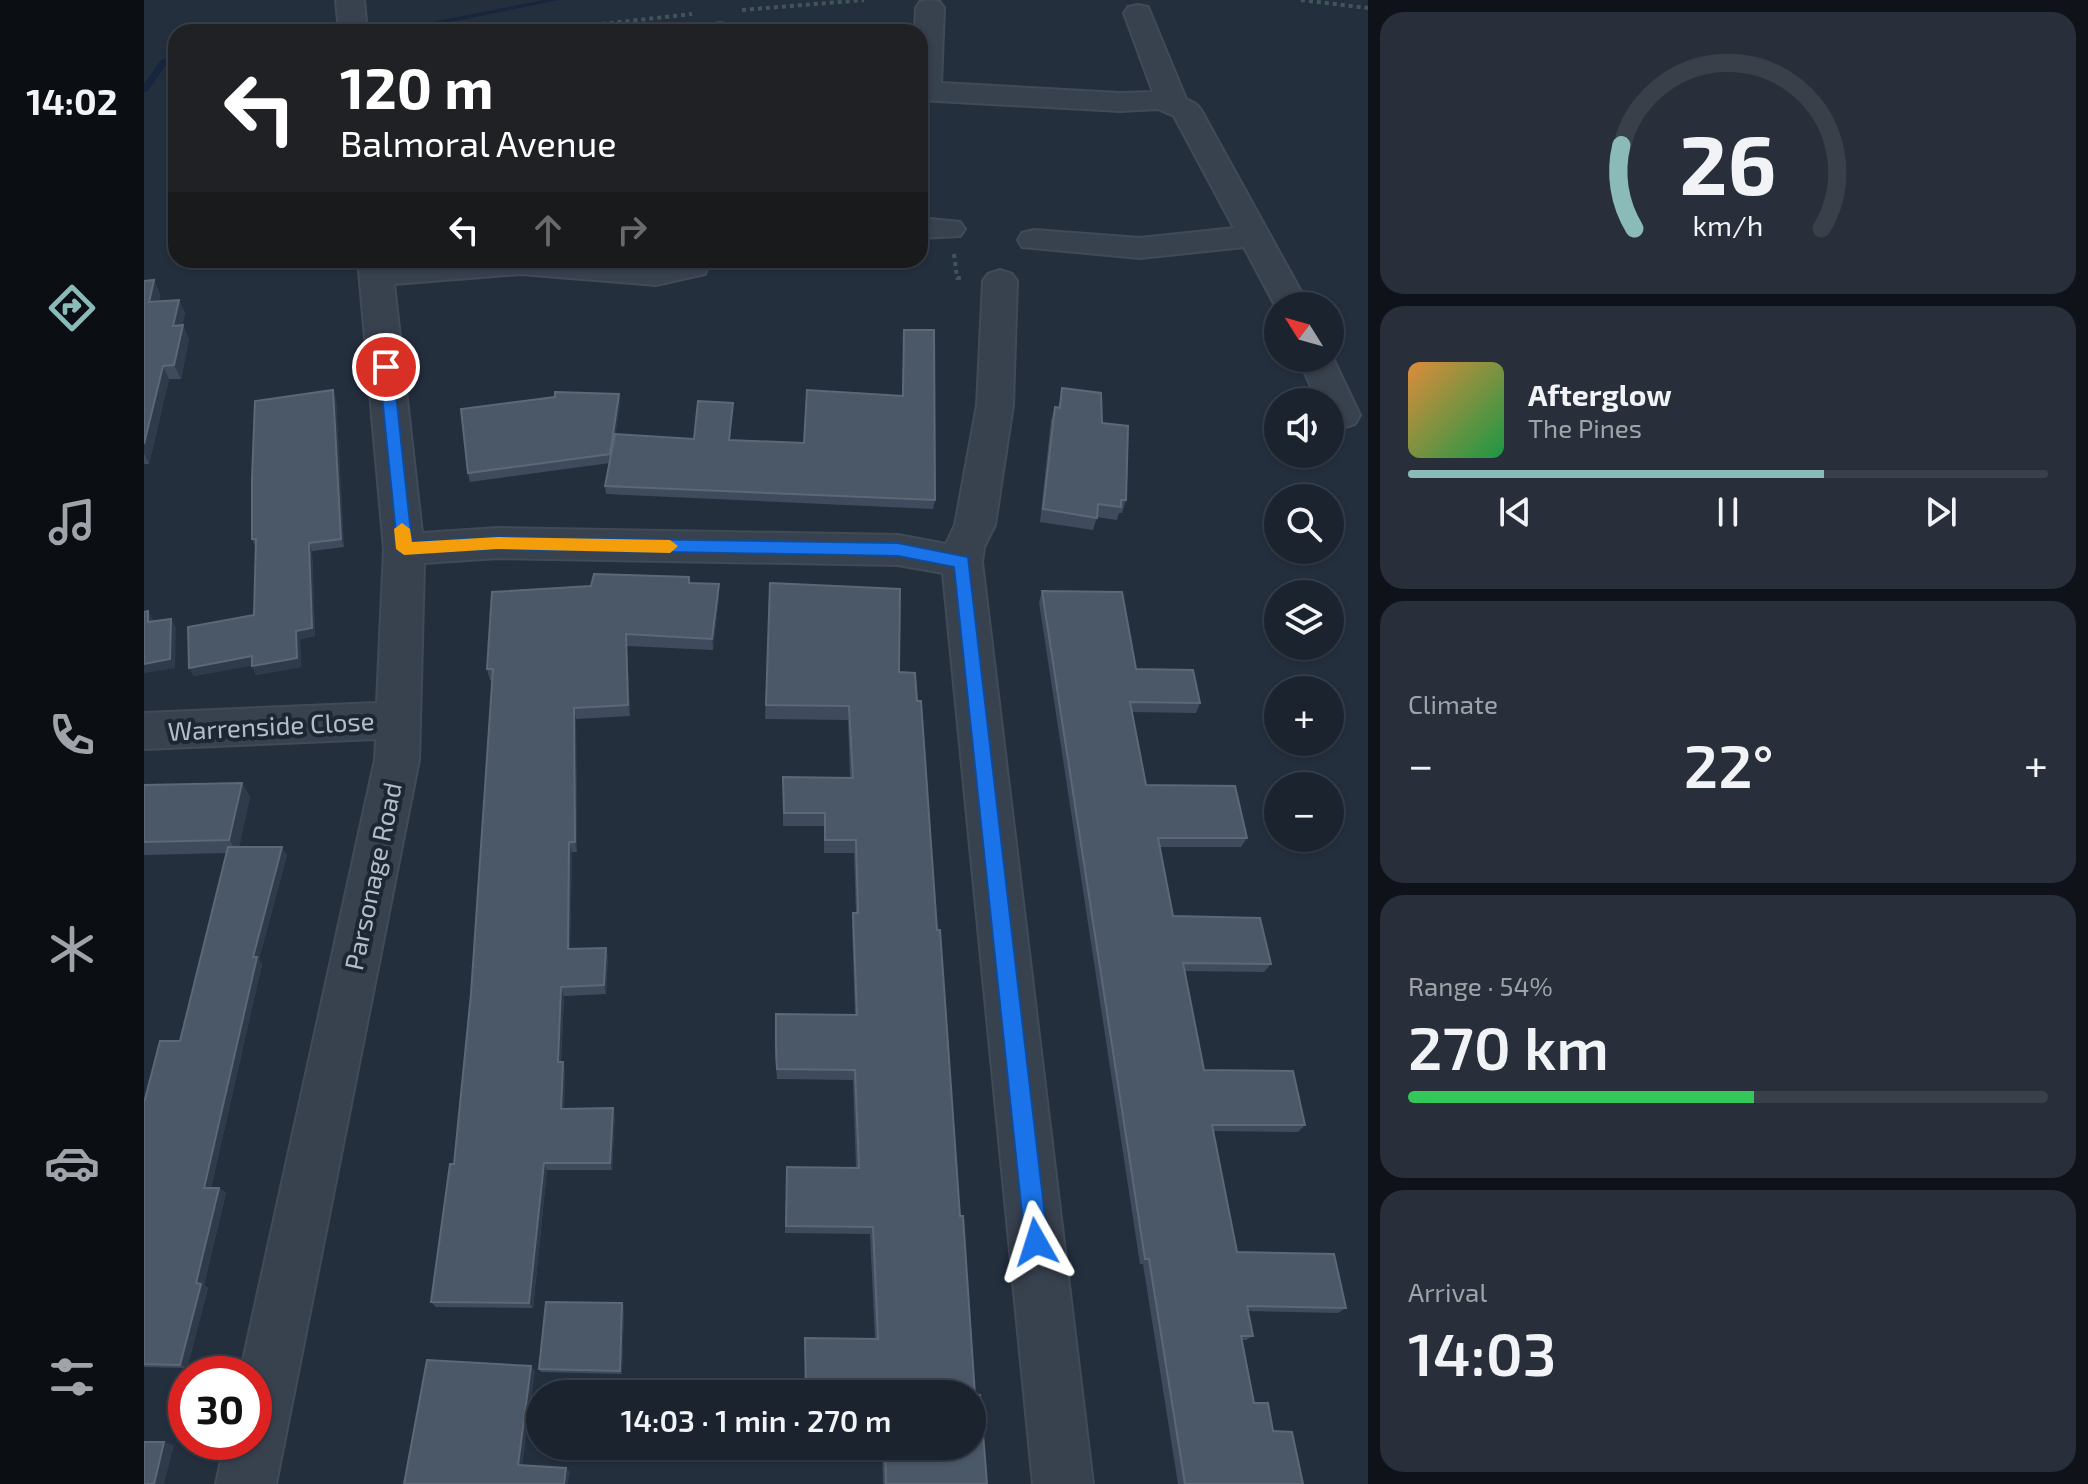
<!DOCTYPE html>
<meta charset="utf-8">
<style>
:root{--surface:#1b232e;--page:#282f3a;--text:#f1f3f6;--muted:#a0a4aa;--line:#39404a;--accent:#8bbbb9}
body{margin:0;font-family:"Exo 2",sans-serif;background:var(--page);color:var(--text);height:100vh;display:flex;flex-direction:column;font-size:30px;white-space:nowrap}
*{box-sizing:border-box;margin:0}
p{font-size:26px;color:var(--muted)}
.icon{flex:none;width:44px;height:44px;fill:none;stroke:currentColor;stroke-width:2;stroke-linecap:round;stroke-linejoin:round}
.map{position:relative;flex:1;overflow:hidden}
.details{display:flex;flex-direction:column;gap:12px;padding:12px;background:#0f1319;width:720px}
.details>*{flex:none}
.hud{position:absolute;left:24px;top:24px;width:760px;height:244px;border-radius:24px;box-shadow:0 2px 6px #0004,0 0 0 2px var(--line);background:#202124;color:#fff;overflow:hidden}
.needle{width:52px;rotate:307deg}
.controls{position:absolute;left:1120px;top:292px;display:grid;gap:16px}
.controls a{display:grid;place-items:center;width:80px;height:80px;border-radius:50%;background:var(--surface);box-shadow:0 2px 6px #0004,0 0 0 2px var(--line);font-size:40px}
.speed{position:absolute;left:24px;top:1356px;display:flex;gap:16px;font-size:40px;font-weight:700;text-align:center}
.speed>*{display:grid;place-content:center;width:104px;height:104px;border-radius:50%;background:var(--surface);box-shadow:0 2px 6px #0004,0 0 0 2px var(--line);line-height:1}
.speed .limit{border:12px solid #d22;background:#fff;color:#111}
.pin{position:absolute;display:grid;place-items:center;width:68px;height:68px;color:#fff;margin:-34px;border:4px solid #fff;border-radius:50%;box-shadow:0 2px 8px #0007}
.me{position:absolute;width:88px;margin:-44px;rotate:354deg;stroke-linejoin:round;filter:drop-shadow(0 0 6px #0008)}
.turn{display:flex;align-items:center;gap:28px;height:168px;padding:0 40px;font-size:36px}
.turn .icon{width:104px;height:104px;stroke-width:2.5}
.turn b{display:block;font-size:56px;line-height:68px}
.lanes{display:flex;align-items:center;height:76px;padding:0 40px;background:#0003;justify-content:center;gap:40px;direction:ltr}
.lanes .off{opacity:.35}
.big{font-size:60px;font-weight:600;line-height:1.1}
.details .tile{flex:1;display:flex;flex-direction:column;justify-content:center;gap:12px;min-width:0;padding:0 28px;border-radius:24px;background:var(--page)}
.details .dial{align-items:center;gap:0}
.dial svg{height:208px;overflow:visible;fill:none;stroke:var(--line);stroke-width:7;stroke-linecap:round;text-anchor:middle}
.dial text{fill:var(--text);stroke:none}
.song{display:flex;align-items:center;gap:24px}
.cover{width:96px;height:96px;border-radius:12px;background:linear-gradient(135deg,hsl(30 70% 55%),hsl(140 70% 35%))}
.played{height:8px;border-radius:4px;background:linear-gradient(90deg,var(--accent) 65%,var(--line) 65%)}
.keys{display:flex;justify-content:space-around;direction:ltr}
.heat{display:flex;justify-content:space-between;align-items:center;font-size:44px;direction:ltr}
.charge{height:12px;border-radius:6px;background:linear-gradient(90deg,#34c759 54%,var(--line) 0)}
.trip{position:absolute;left:382px;top:1380px;width:460px;height:80px;border-radius:40px;background:var(--surface);box-shadow:0 2px 6px #0004,0 0 0 2px var(--line);font-weight:600;line-height:80px;text-align:center}
main{display:flex;flex:1;min-height:0}
.tabs{display:flex;flex-direction:column;width:144px;justify-content:space-around;align-items:center;background:#0b0e12;color:var(--muted)}
.tabs .icon{width:56px;height:56px}
.tabs .on{color:var(--accent)}
.tabs b{font-size:36px;color:var(--text)}
.map>svg:first-child{display:block}
.lines{fill:none;stroke-linecap:round;stroke-linejoin:round}
.stream{fill:#17263c;fill-rule:evenodd}
.minor-casing{stroke:#414a57;stroke-width:4}
.path{stroke:#3f5557;stroke-width:4;stroke-dasharray:4 4;stroke-linecap:butt}
.minor{fill:#38414e;fill-rule:evenodd}
.wall{fill:#3f4b5c}
.shaded-wall{fill:#2f3b4b}
.building{fill:#4b5868;stroke:#5c6777;stroke-width:2}
.route{fill:#1a73e8;stroke:#114b97;stroke-width:2}
.slow{fill:#f59e0b}
.labels{text-anchor:middle;dominant-baseline:central;stroke-width:8;stroke-linejoin:round;paint-order:stroke}
.street-label{font-size:26px;fill:#b4bcc9;stroke:#1d2633}
</style>
<main>
<nav class="tabs">
<b>14:02</b>
<svg class="icon on" aria-label="directions" viewBox="0 0 24 24"><path d="M12 3l9 9-9 9-9-9zM9 14v-3h6M13 9l2 2-2 2"/></svg>
<svg class="icon" aria-label="music" viewBox="0 0 24 24"><path d="M9 18V5l10-2v13"/><circle cx="6" cy="18" r="3"/><circle cx="16" cy="16" r="3"/></svg>
<svg class="icon" aria-label="phone" viewBox="0 0 24 24"><path d="M5 4h4l2 5-3 2q2 4 5 5l2-3 5 2v4C11 20 4 13 5 4z"/></svg>
<svg class="icon" aria-label="climate" viewBox="0 0 24 24"><path d="M12 3v18M4 7l16 10M4 17L20 7"/></svg>
<svg class="icon" aria-label="car" viewBox="0 0 24 24"><path d="M5 17H2v-5l4-1 3-4h7l3 4 3 1v5h-3M9 17h6M6 11h13"/><circle cx="7" cy="17" r="2"/><circle cx="17" cy="17" r="2"/></svg>
<svg class="icon" aria-label="filters" viewBox="0 0 24 24"><path d="M4 7h16M4 17h16"/><circle cx="9" cy="7" r="2"/><circle cx="15" cy="17" r="2"/></svg>
</nav>
<div class="map">
<svg width="1224" height="1484" viewBox="0 0 1224 1484">
<rect width="100%" height="100%" fill="#242f3e"/>
<g class="lines">
<path class="stream" d="M400 0H415L262 31 123 32 127 30 262 27Z
M32 55V60L23 64 3 92H0V84L17 60Z"/>
<g class="minor-casing">
<path id="minor" d="M192 0H220L223 32H195Z
M787 0 796 2 800 8 797 83 976 93 1009 92 980 13 984 7 994 5 1004 7 1042 99 1052 104 1057 110 1165 306H1134V311L1100 247 996 258 878 247 874 240 878 233 890 230 996 238 1090 228 1030 116 1014 109 976 111 776 100V32H771L772 8 776 2Z
M576 23 586 25 590 32H562L566 25Z
M776 218 816 222 821 229 816 236 776 238Z
M214 260H248V264L278 260H452L512 264 533 260H567L561 274 512 285 377 274 250 284 278 533 354 528 754 535 802 544 811 525 833 405 839 281 844 274 856 270 868 274 873 281 869 405 851 525 840 547 838 562 949 1484H889L799 573 754 565 354 558 280 563 275 760 132 1484H72L81 1442H110V1374H96L231 760 232 739 0 749V713L233 703 240 549Z
M1186 352 1216 415 1211 424 1198 428 1186 424V402H1174L1154 358H1186Z"/>
</g>
<path class="path" d="M1157 0 1224 8
M598 10 720 0
M386 32 548 14
M810 254 813 278H819"/>
<use href="#minor" class="minor"/>
</g>
<path class="wall" d="M0 281 16 294 15 302 35 300 41 314 38 325 45 339 37 379H25L5 464H0V466Z
M760 330 791 500 789 509 462 494 461 486 466 463 326 482 324 473 475 394 476 403 471 436 550 439 589 403 586 440 660 443 758 396Z
M918 388 958 423 982 500 978 513H975L973 520 953 517 949 530 896 522 907 420 911 407 914 408Z
M192 399 200 547 168 551 171 636 156 639 157 667 112 675 108 665 50 676 45 668 110 615 112 548 108 539Z
M546 583 575 584V596L569 650 483 646 486 716 432 719 433 852H428L426 949 462 948 464 957 462 994 420 996 417 1062 421 1070 420 1109 471 1116 468 1170H403L389 1308 292 1307 287 1302 310 1164 327 994 348 680H346L343 669Z
M626 583 755 672 793 930 831 1395 843 1484H739L738 1446H828V1394H661V1338L731 1339 726 1234 641 1233 643 1167 712 1168 709 1080 633 1079 631 1056 632 1014 711 1015 708 925 709 913H712L710 853H680V826H639V777L706 778 704 720 621 719Z
M898 591 992 669 1056 703 1052 713 988 712 1002 785 1103 838 1097 847H1016L1029 916 1127 964 1120 972 1040 971 1060 1070 1161 1125 1154 1132 1069 1131 1093 1252 1202 1308 1194 1313 1104 1311 1109 1336 1102 1340H1097L1110 1403 1129 1431 1159 1484H1034L999 1264H996L895 602Z
M98 783 106 797 95 847 143 855 115 959 118 964 67 1188H75L82 1193 60 1285 64 1288 43 1368 0 1367V1103L36 1041 82 853 0 855V785Z
M478 1303 480 1307 478 1374 397 1372 395 1369Z"/>
<path class="shaded-wall" d="M10 280 16 294 11 316 5 302Z
M35 300 41 314 35 340 29 326Z
M39 325 45 339 37 379 30 365Z
M19 366 25 379 5 464 0 453V444Z
M189 390 192 399 200 547 197 539Z
M475 394 476 403 467 463 466 454Z
M165 543 168 551 171 636 156 639 157 667 112 675 108 666 152 631Z
M575 584V596L569 650 568 639Z
M4 611 9 620V631L4 622Z
M27 619 32 627 31 668 0 673V664Z
M482 634 483 646 486 716 484 705Z
M108 656 112 665 50 676 45 668Z
M430 708 432 719 433 852 431 842Z
M98 783 106 797 94 853 85 840Z
M425 842 428 852 426 958 424 949Z
M138 847 143 855 115 959 118 964 66 1193 60 1188 109 957Z
M462 948 464 957 462 994 460 985Z
M417 987 420 996 416 1070 414 1062Z
M419 1062 421 1070 420 1116 417 1109Z
M469 1108 471 1116 468 1170 466 1163Z
M400 1163 403 1170 389 1308 385 1303Z
M75 1188 82 1193 60 1285 64 1288 43 1368 36 1365 52 1283Z
M478 1303 480 1307 478 1374 476 1371Z
M387 1366 391 1371 378 1468 374 1465Z
M20 1442 30 1445 20 1484H10Z
M422 1468 426 1471 424 1484H420Z"/>
<path class="building" d="M10 280 5 302 35 300 29 326 39 325 30 365 19 366 0 444V281Z
M760 330H790L791 500 461 486 471 434 550 439 554 401 589 403 585 440 660 443 663 390 759 396Z
M918 388 957 393 958 423 984 426 982 500H977V507L954 504 953 518 899 509 911 407 916 408Z
M189 390 197 539 165 543 168 628 152 631 153 658 108 666V656L45 668 44 627 110 615 112 539H108V478L111 401Z
M411 392 475 394 466 454 324 473 317 409 411 397Z
M450 574 545 577V583L575 584 568 639 482 634 484 705 430 708 431 842H425L424 949 462 948 460 985 417 987 414 1062H419L417 1109 469 1108 466 1163H400L385 1303 287 1302 306 1164H310L327 994 349 669H343L348 592 447 586Z
M626 583 756 589 755 672 771 673 773 701H777L793 930H796L816 1216H819L831 1395H836L843 1484H742L741 1446H828V1394H662L661 1338 734 1339 729 1227 642 1226 643 1167 715 1168 711 1070 633 1069 632 1046V1014L713 1015 709 913H714L712 840H681V813H640L639 777 709 778 705 706 622 705Z
M898 591 978 592 992 669 1049 670 1056 703 986 702 1002 785 1091 786 1103 838H1014L1029 916 1116 918 1127 964 1039 963 1060 1070 1149 1071 1161 1125H1068L1093 1252 1190 1254 1202 1308 1103 1306 1109 1336H1097L1110 1403H1124L1129 1431 1148 1432 1159 1484H1041L1005 1259H1001Z
M4 611V622L27 619 26 659 0 664V612Z
M98 783 85 840 0 842V785Z
M84 847H138L109 957H113L60 1188H75L52 1283 57 1284 36 1365 0 1364V1103L16 1041H36Z
M402 1302 478 1303 476 1371 395 1369Z
M283 1360 387 1366 374 1465 422 1468 420 1484H260Z
M0 1442H20L10 1484H0Z"/>
<path class="route" d="M242 362 249 367 268 542 354 537 754 543 824 557 904 1242 900 1250 892 1253 884 1250 881 1242 810 567 754 556 354 549 254 553 235 367Z"/>
<path class="slow" d="M258 523 266 529 268 542 354 537 526 540 534 546 526 553 354 549 260 555 252 549 250 529Z"/>
<g class="labels">
<g class="street-label">
<text transform="translate(127 725) rotate(-3)">Warrenside Close</text>
<text transform="translate(228 876) rotate(-78)">Parsonage Road</text>
</g>
</g>
</svg>
<div class="controls">
<a><svg class="needle" viewBox="-14 -14 28 28"><path d="M0-13l5 13h-10z" fill="#e53935"/><path d="M0 13l5-13h-10z" fill="#a0a4aa"/></svg></a>
<a><svg class="icon" aria-label="sound" viewBox="0 0 24 24"><path d="M4 9h4l5-4v14l-5-4H4zM17 9q2 3 0 6"/></svg></a>
<a><svg class="icon" aria-label="search" viewBox="0 0 24 24"><circle cx="10" cy="10" r="6"/><path d="M15 15l6 6"/></svg></a>
<a><svg class="icon" aria-label="layers" viewBox="0 0 24 24"><path d="M12 4l9 5-9 5-9-5zM3 14l9 5 9-5"/></svg></a>
<a>+</a>
<a>−</a>
</div>
<div class="speed"><div class="limit">30</div></div>
<div class="pin" style="left:242px;top:367px;background:#d93025"><svg class="icon" aria-label="arrive" viewBox="0 0 24 24"><path d="M6 21V4h12l-3 4 3 4H6"/></svg></div>
<svg class="me" style="left:892px;top:1242px" viewBox="-20 -20 40 40"><path d="M0-17L14 15 0 8-14 15z" fill="#1a73e8" stroke="#fff" stroke-width="4"/></svg>
<div class="trip">14:03 · 1 min · 270 m</div>
<div class="hud">
<div class="turn"><svg class="icon" aria-label="left" viewBox="0 0 24 24"><path d="M17 20v-9H6M10 6l-5 5 5 5"/></svg><div><b>120 m</b>Balmoral Avenue</div></div>
<div class="lanes"><svg class="icon" aria-label="left" viewBox="0 0 24 24"><path d="M17 20v-9H6M10 6l-5 5 5 5"/></svg><svg class="icon off" aria-label="ahead" viewBox="0 0 24 24"><path d="M12 20V5M6 11l6-6 6 6"/></svg><svg class="icon off" aria-label="right" viewBox="0 0 24 24"><path d="M7 20v-9h11M14 6l5 5-5 5"/></svg></div>
</div>
</div>
<section class="details">
<div class="tile dial"><svg viewBox="0 0 100 80">
<path d="M14 69A42 42 0 1 1 86 69"/>
<path d="M14 69A42 42 0 0 1 9 37" stroke="#8bbbb9"/>
<text x="50" y="56" font-size="32" font-weight="700">26</text>
<text x="50" y="72" font-size="11">km/h</text>
</svg></div>
<div class="tile">
<div class="song"><i class="cover"></i><div><b>Afterglow</b><p>The Pines</p></div></div>
<div class="played"></div>
<div class="keys"><svg class="icon" aria-label="previous" viewBox="0 0 24 24"><path d="M18 5L8 12l10 7zM5 5v14"/></svg><svg class="icon" aria-label="pause" viewBox="0 0 24 24"><path d="M8 5v14M16 5v14"/></svg><svg class="icon" aria-label="next" viewBox="0 0 24 24"><path d="M6 5l10 7-10 7zM19 5v14"/></svg></div>
</div>
<div class="tile"><p>Climate</p>
<div class="heat"><a>−</a><b class="big">22°</b><a>+</a></div>
</div>
<div class="tile"><p>Range · 54%</p><b class="big">270 km</b><div class="charge"></div></div>
<div class="tile"><p>Arrival</p><b class="big">14:03</b></div>
</section>
</main>
